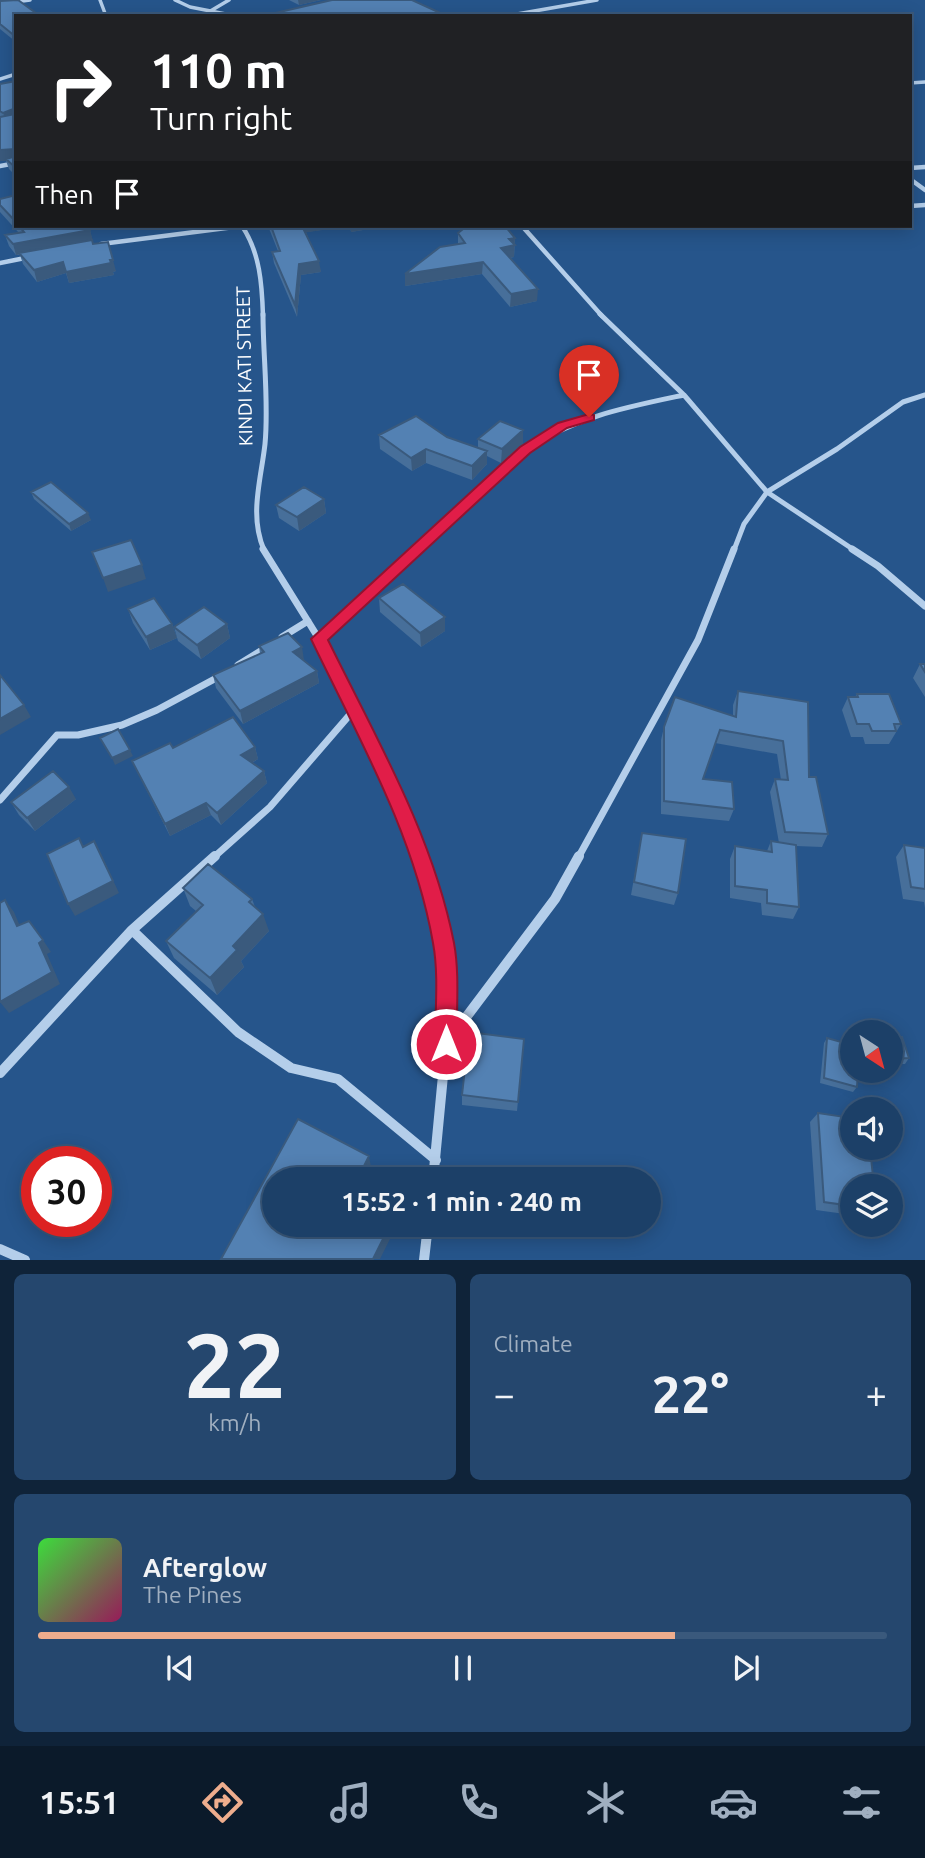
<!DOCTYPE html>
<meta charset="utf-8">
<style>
:root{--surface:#1c4068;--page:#25476e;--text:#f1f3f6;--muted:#a0afc0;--line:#3a597c;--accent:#eead8d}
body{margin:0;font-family:Ubuntu,sans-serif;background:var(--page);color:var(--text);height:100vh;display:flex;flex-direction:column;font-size:26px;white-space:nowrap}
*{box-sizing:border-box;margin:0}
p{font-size:23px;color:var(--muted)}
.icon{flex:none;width:38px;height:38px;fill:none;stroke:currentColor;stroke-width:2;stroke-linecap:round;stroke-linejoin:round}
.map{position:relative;height:1260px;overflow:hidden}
.details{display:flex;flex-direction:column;gap:14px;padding:14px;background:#0f2339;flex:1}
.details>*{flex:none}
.guide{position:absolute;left:14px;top:14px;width:898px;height:214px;border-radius:0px;box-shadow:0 4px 18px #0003,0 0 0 2px var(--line);background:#202124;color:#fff;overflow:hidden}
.needle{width:46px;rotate:144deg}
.controls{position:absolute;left:840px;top:1020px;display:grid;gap:14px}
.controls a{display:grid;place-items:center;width:63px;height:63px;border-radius:50%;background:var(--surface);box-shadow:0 4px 18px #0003,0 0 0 2px var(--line);font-size:35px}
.speed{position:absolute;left:21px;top:1146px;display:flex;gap:14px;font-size:35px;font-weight:700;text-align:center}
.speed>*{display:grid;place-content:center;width:91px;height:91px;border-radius:50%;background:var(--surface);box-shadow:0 4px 18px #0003,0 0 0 2px var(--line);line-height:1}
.speed .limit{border:10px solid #d22;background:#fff;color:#111}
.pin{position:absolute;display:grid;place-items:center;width:60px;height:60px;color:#fff;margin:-72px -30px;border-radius:50% 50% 50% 0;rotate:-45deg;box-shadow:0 0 7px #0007}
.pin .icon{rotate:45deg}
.me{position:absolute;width:77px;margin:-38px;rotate:0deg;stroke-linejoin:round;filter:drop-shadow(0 0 5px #0008)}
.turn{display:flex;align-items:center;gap:24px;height:147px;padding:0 21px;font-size:32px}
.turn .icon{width:91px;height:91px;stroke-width:2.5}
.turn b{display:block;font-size:49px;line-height:60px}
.then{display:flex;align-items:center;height:66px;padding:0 21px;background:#0003;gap:14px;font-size:26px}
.big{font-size:52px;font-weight:600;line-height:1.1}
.details .card{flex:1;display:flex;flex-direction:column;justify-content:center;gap:10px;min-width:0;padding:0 24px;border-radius:10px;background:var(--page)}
.details .dial{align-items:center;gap:0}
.dial b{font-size:91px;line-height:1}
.song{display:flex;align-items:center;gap:21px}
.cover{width:84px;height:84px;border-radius:10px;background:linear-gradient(135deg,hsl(120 70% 55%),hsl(330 70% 35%))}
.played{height:7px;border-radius:4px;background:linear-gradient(90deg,var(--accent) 75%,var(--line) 75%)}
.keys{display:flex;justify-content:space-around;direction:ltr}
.heat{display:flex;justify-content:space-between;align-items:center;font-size:38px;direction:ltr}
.details .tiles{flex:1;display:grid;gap:14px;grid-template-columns:1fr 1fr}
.card:last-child{grid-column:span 2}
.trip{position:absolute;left:262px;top:1167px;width:399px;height:70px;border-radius:35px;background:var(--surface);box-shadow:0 4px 18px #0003,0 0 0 2px var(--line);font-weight:600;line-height:70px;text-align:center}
.tabs{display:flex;height:112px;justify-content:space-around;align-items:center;background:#0b1a2a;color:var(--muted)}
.tabs .icon{width:49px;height:49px}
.tabs .active{color:var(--accent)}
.tabs b{font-size:32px;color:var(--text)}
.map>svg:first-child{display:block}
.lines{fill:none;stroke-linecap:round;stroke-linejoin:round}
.street-far4{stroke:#b4ceea;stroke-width:3.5}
.street-far3{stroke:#b4ceea;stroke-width:4.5}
.street-far2{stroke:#b4ceea;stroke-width:5}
.street-far1{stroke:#b4ceea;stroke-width:7}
.street{stroke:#b4ceea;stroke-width:10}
.wall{fill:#476f9a}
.shaded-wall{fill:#3a5a7d}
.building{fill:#5381b3;stroke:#3a5a7d;stroke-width:2}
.route{fill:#e11d48;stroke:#92132f;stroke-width:2}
.labels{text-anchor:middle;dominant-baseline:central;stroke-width:5;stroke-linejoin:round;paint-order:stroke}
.street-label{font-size:19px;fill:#fff;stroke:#26558b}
</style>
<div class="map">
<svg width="925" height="1260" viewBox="0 0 925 1260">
<rect width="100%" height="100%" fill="#26558b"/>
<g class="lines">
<path class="street-far4" d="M100 0 106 16
M175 0 190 7 236 16
M0 4 30 0
M202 16 229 0
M506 16 597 0
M0 79 16 74
M910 83 925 82"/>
<path class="street-far3" d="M0 166 16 163
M910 168 925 167
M910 179 925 190
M910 206 925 205
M242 226C260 253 262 284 263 316
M522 226 602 316
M101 244 242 226
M0 263 30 257"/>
<path class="street-far2" d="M263 314C263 357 269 402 265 444 261 480 249 515 264 550
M600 314 684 395 767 492 854 550
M416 550 525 450C574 417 627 407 684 395
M734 550 744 524 767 492 837 449 903 402 925 395"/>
<path class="street-far1" d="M263 549 319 639 407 819 420 858
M852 549 878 566 925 606
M282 637 308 621
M319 639 418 549
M238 665 267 647
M0 800 57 735H78L122 725 157 710 222 675
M213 858 270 807 353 711
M578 858 698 640 734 549"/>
<path class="street" d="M420 856 430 886 444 946 446 1044 433 1180
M132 930 238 1032 291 1068 338 1079 436 1160
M446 1044 555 899 579 856
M0 1073 132 930 215 856
M0 1249 25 1260
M424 1260 428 1225"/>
</g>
<path class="wall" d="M289 0H321L299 5Z
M0 1 16 16V42L0 29Z
M16 81V176L9 169 6 161H0V84Z
M16 195V226H89L93 244 116 271 113 272 114 275 69 283 66 273 37 282 23 264 20 255H16L9 246 5 235 19 233 0 212V199Z
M268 226H387L351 232 350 226 306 232 321 272 301 275 297 317 274 263 272 252 278 251Z
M458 233 515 238 514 257 510 258 537 301 510 307 482 274 405 286V274L458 244Z
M379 435 447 437 478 448V439L523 444 501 463 487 456V464L472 480 426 463 412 471 380 449Z
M31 492 91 520 71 531 34 499Z
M324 499 326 513 299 531 279 518 276 505Z
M379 598 445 617V631L421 647 380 612Z
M128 609 172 624 177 638 150 650 133 623Z
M227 624 230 638 201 659 178 641 174 627Z
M259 646 304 660 317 671 319 683 243 724 216 688 213 675 260 654Z
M920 664H925V697L913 678Z
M738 691 808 702 809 777 828 834 822 847 796 846 799 907 793 919 762 915 761 903 730 898V859L735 846 767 851 771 841 779 843 770 792 775 779 781 780 777 754 715 743 703 779 734 809 729 821 661 814V740L664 727 733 716V705Z
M857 694 901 724 889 744H865L863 737H851L842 710 848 697H855Z
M255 747 258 759 252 763 264 771 267 783 221 825 211 815 170 836 138 773 132 761 173 748Z
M76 799 35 831 19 815 11 802Z
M642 833 678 893 674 905 631 895Z
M904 845 925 848V908L924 902 903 899 896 857Z
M183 888 252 899 255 907 269 931 241 961 244 967 217 995 174 958 166 941 196 911 190 906Z
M891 1037 909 1058 905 1064H891Z
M827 1038 857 1087 853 1092 820 1083 824 1043Z
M524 1039 517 1111 462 1105V1095Z
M818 1113 852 1186V1215L816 1210 810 1122Z"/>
<path class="shaded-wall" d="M298 0H321L299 5Z
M16 108V116L6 120 3 113Z
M16 149V160L6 159V161H0V150Z
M89 226 93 241 16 255 13 244Z
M301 226H387L351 232 350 226 302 233Z
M515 238 514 257 500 260 501 248 509 239Z
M113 260 116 271 113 272 114 275 69 283 66 272Z
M319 261 321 272 301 275 297 317 295 305 299 264Z
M63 262 66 273 37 282 34 270Z
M483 262 482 274 405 286V274Z
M538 289 537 301 510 307 511 294Z
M523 430V444L501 463 502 449Z
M426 449V463L412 471 411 458Z
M487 451V464L472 480V466Z
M324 499 326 513 299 531 297 517Z
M88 513 91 520 71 531 69 524Z
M142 565 146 579 108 592 103 578Z
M445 617V631L421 647 420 633Z
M172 624 177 638 150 650 146 637Z
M227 624 230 638 201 659 197 645Z
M302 647 304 660 293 652Z
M317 671 319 683 243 724 240 711Z
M24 705 31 717 0 735V719Z
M255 747 258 759 244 767 241 755Z
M130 750 133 756 115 765 112 758Z
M264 771 267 783 221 825 217 813Z
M69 787 76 799 35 831 27 818Z
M206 803 211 815 170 836 165 824Z
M101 854 119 893 75 916 68 904Z
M5 900 14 912 25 938 17 926Z
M263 914 269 931 241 961 244 967 217 995 210 978 233 946Z
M43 940 51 952 47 954 60 984 9 1013 0 1002 39 943Z
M369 1156 371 1167 365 1180H357Z
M390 1225H397L380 1259H373Z"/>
<path class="building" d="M18 0 40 16H16V37L0 24V1Z
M332 0H412L447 16H262Z
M16 81V108L3 113 0 111V84Z
M15 114 16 149 0 150V117Z
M16 156V168L6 159Z
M16 195V222L0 205V199Z
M19 226H89L90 230 13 244 5 235 24 232Z
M271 226H302L319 261 299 264 295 305 272 252 280 251Z
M467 226H505L515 238 509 239 515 245 501 248 538 289 511 294 483 262 405 274 440 247 465 243 458 233Z
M92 240 93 244 108 242 113 260H110L111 263 66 272 63 262 34 270 19 253Z
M416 416 447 437 487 451 472 466 426 449 411 458 379 435Z
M500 421 523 430 502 449 478 439Z
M51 482 88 513 69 524 31 492Z
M304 487 324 499 297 517 276 505Z
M131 540 142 565 103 578 92 552Z
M403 584 445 617 420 633 379 598Z
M154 598 172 624 146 637 128 609Z
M204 607 227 624 197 645 174 627Z
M288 633 302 647 293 652 317 671 240 711 213 675 264 652 259 646Z
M920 664H925V672Z
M0 675 24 705 0 719Z
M738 691 808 702 809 777H816L828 834 785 832 775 779 788 780 783 741 720 730 703 779 732 782 734 809 664 801V727L675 697 736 717Z
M857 694H889L901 724H894L896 731H872L869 724H857L848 697H858Z
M233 717 255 747 241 755 264 771 217 813 206 803 165 824 132 761 170 743 173 748Z
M118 729 130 750 112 758 100 738Z
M53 771 69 787 27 818 11 802Z
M642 833 686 839 678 893 634 882Z
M79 838 83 847 94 841 113 881 68 904 47 854Z
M771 841 796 845 799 907 767 903V890L735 886V846L772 852Z
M904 845 925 848V889L911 887Z
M208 864 252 899 249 902 263 914 233 946 237 950 210 978 166 941 203 905 183 888Z
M5 900 17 926 29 921 43 940 39 943 52 972 0 1002V903Z
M469 1032 524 1039 518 1102 462 1095Z
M891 1037H902L909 1058 891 1059Z
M827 1038 852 1045V1071H858L857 1087 824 1078Z
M818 1113 852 1118V1148H870L874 1186H852V1206L824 1202Z
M298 1119 369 1156 357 1180H275V1225H390L373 1259H221Z"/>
<path class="route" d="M589 414 594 415V420L567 428 530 453 328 640C376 738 433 835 454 943 460 975 456 1012 457 1044L454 1052 446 1055 438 1052 435 1044C435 1012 439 975 433 943 414 834 358 737 311 639L520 447 558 423Z"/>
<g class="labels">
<g class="street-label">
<text transform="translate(244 366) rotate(-91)">KINDI KATI STREET</text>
</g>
</g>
</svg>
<div class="controls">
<a><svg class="needle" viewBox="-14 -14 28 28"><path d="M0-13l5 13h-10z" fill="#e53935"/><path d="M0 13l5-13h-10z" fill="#a0afc0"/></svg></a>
<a><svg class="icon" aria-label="sound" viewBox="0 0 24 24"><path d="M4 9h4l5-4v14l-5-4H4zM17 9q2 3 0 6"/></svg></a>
<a><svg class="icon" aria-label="layers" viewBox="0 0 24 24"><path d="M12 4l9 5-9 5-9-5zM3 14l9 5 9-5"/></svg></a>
</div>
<div class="speed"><div class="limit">30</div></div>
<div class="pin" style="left:589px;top:417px;background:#d93025"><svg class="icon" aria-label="arrive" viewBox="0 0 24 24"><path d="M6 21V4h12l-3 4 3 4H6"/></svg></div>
<svg class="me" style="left:446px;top:1044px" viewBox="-20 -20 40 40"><circle r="17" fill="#e11d48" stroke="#fff" stroke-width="3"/><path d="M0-11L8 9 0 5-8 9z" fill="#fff"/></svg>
<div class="trip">15:52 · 1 min · 240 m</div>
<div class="guide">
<div class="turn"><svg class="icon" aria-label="right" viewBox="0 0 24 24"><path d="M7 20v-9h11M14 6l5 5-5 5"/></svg><div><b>110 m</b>Turn right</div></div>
<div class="then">Then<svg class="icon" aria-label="arrive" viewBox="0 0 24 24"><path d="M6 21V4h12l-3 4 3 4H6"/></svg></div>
</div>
</div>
<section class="details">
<div class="tiles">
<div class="card dial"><b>22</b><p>km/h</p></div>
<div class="card"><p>Climate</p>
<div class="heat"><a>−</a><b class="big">22°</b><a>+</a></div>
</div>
<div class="card">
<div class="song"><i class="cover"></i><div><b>Afterglow</b><p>The Pines</p></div></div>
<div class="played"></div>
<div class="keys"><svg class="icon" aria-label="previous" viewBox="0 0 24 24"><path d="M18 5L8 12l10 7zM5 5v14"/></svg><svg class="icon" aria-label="pause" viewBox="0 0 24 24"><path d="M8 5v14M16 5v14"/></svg><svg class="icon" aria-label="next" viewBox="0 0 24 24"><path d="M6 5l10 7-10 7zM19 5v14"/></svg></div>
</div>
</div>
</section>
<nav class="tabs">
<b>15:51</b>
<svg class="icon active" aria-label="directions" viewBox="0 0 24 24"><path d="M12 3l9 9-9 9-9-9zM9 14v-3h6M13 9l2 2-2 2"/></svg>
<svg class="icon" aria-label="music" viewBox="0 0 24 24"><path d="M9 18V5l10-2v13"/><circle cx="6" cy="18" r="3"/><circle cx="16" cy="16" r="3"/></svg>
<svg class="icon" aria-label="phone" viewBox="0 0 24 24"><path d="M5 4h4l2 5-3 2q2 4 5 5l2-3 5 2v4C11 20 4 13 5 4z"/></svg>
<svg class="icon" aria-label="climate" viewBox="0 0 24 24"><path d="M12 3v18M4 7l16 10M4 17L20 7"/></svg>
<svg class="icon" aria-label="car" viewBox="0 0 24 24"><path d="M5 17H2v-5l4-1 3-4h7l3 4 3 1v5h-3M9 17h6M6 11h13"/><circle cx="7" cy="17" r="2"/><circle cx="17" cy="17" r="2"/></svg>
<svg class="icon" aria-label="filters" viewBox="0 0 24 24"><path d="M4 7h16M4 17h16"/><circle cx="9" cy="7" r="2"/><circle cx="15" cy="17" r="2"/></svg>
</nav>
